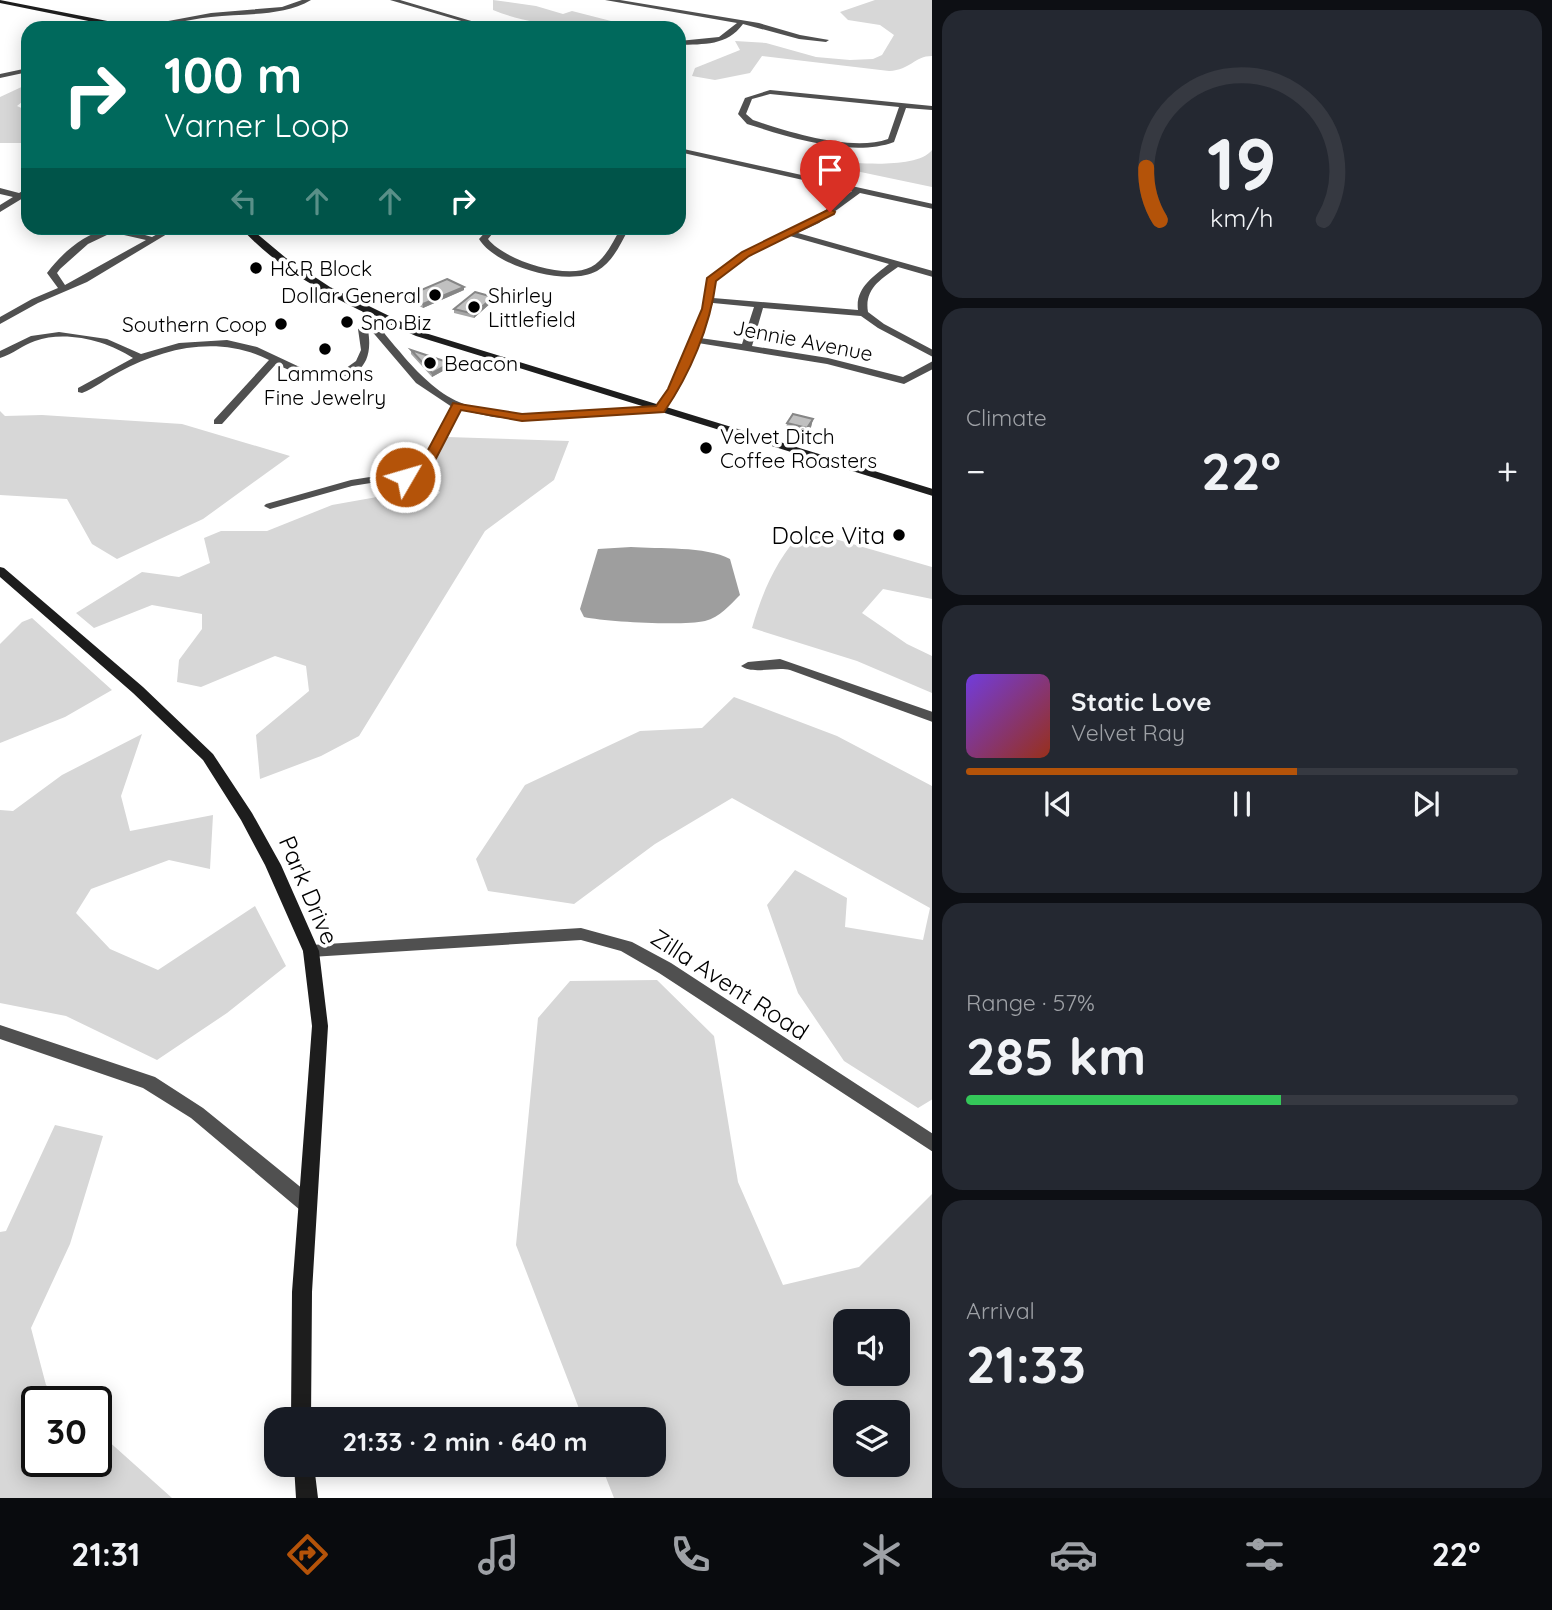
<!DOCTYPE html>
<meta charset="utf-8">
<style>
:root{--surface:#171b24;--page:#242831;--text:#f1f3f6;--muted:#9ea1a6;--line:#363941;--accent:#b45309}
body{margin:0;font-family:Quicksand,sans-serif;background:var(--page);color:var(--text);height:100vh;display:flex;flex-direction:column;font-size:26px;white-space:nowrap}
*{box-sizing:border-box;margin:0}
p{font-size:23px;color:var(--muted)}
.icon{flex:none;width:38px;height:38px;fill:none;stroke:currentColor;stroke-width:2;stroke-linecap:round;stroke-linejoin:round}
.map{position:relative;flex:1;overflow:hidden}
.details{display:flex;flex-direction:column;gap:10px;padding:10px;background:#0d0f14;width:620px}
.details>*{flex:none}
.top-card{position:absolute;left:21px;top:21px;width:665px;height:214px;border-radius:21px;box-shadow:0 4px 18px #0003;background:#00695c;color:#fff;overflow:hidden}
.buttons{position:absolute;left:833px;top:1309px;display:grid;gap:14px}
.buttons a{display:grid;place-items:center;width:77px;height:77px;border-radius:14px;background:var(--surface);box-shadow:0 4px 18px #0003;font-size:35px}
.speed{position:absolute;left:21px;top:1386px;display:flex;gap:14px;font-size:35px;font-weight:700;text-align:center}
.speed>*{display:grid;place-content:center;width:91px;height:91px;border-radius:50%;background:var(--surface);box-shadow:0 4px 18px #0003;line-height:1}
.speed .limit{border:4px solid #111;border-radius:10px;background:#fff;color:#111}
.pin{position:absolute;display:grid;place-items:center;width:60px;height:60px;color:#fff;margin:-72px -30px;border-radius:50% 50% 50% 0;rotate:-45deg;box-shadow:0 0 7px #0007}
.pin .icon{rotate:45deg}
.me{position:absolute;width:77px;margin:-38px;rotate:52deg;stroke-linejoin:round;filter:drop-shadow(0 0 5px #0008)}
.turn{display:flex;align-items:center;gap:24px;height:147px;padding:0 28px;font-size:32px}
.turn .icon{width:91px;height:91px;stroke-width:2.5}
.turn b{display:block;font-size:49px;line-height:60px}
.lanes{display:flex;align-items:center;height:66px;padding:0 28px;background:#0003;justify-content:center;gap:35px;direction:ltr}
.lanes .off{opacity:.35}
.big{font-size:52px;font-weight:800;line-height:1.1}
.details .tile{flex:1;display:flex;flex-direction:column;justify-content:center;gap:10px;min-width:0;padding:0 24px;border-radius:21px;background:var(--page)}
.details .dial{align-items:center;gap:0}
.dial svg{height:182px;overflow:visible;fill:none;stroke:var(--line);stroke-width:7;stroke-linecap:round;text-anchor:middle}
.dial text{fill:var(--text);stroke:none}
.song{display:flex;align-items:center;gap:21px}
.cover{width:84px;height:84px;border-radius:10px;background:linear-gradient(135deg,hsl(260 70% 55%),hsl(10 70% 35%))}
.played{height:7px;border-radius:4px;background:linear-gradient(90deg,var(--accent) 60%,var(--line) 60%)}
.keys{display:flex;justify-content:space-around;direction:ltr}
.heat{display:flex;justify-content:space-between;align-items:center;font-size:38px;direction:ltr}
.charge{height:10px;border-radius:5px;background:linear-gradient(90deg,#34c759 57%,var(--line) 0)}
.trip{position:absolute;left:264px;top:1407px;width:402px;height:70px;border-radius:21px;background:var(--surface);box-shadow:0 4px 18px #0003;font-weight:800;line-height:70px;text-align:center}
.dock{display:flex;height:112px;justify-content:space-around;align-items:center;background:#090b0e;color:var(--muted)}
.dock .icon{width:49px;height:49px}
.dock .on{color:var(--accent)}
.dock b{font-size:32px;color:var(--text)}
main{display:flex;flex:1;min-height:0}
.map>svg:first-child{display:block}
.green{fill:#d7d7d7;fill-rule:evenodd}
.water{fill:#9e9e9e}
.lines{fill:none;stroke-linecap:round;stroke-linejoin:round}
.street{fill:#505050;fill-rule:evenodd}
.secondary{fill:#1d1d1d;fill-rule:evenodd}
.wall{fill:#a5a5a5}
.shaded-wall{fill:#868686}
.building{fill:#c0c0c0;stroke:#868686;stroke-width:2}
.route{fill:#b45309;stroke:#753606;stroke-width:2}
.poi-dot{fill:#000;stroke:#fff;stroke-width:2.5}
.labels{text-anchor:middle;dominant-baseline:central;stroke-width:7;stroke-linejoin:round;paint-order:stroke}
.far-poi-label{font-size:21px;fill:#000;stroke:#fff;text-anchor:start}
.far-street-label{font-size:21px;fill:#000;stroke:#fff}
.poi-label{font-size:24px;fill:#000;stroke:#fff;text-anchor:end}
.street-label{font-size:24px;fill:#000;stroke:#fff}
</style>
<main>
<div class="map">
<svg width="933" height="1498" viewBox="0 0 933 1498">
<rect width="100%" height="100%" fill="#fff"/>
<path class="green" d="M493 0 536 6 563 14 572 11 611 21 622 28C582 28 531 26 493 10Z
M875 0H932V56C914 56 911 70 889 71L762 56 750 73 715 80 692 76 695 68 740 50 735 41 766 43 816 57 850 60 873 59 882 55 894 35 880 25 848 20 840 12Z
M28 84V97L17 106 28 111V143H0V97Z
M932 150V187L851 170 857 163C876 164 920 166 932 150Z
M0 411 5 416 42 415 182 424 290 456 203 519 117 559 92 544 67 499 0 495Z
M447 437 569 441 554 480 485 531 359 736 321 756 260 779 256 735 309 691 306 666 275 656 201 687 177 682 179 660 202 629V614L152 605 94 628 76 613 142 572 179 577 210 563 204 538 221 531H267L332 505 377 497 427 506 440 492 422 480Z
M804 530 932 567V599L883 589 862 613 907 644 932 656V693L857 661 752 628C763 590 777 558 804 530Z
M32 618 112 690 65 717 0 743V644L22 622Z
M734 697 837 736 932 786 933 1099 918 1108 844 1061 798 993 767 905 795 870 847 898 845 927 923 940 930 908 732 798 655 844 574 904 488 891 476 859 525 785 640 731 702 728Z
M142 734 121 796 130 831 213 815 210 869 169 860 91 889 76 913 110 949 158 970 255 906 286 966 227 1013 157 1060 66 1016 0 1003V810L13 811 62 775Z
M657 980 714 1036 738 1182 783 1285 859 1267 932 1194V1498H614L601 1465H654V1419H583L516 1245 538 1018 570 981ZM845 1321H898V1374H845ZM845 1412H898V1465H845Z
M55 1125 103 1136 70 1244 31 1328 46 1385 64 1402H37V1461H96V1430L172 1498H0V1232L6 1231Z"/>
<path class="water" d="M631 547C658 549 706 546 730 559L740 595C730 605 720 617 705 621 683 626 607 622 584 617L580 609 598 549Z"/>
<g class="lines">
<path class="street" d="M302 0H311C282 17 244 13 211 17 184 20 158 28 131 28L211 13 282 7Z
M390 0H400L495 28H485Z
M605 0H620L759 23 800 35 829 40 826 42 799 39 743 24C727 46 704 44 679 45V41L719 37 737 23Z
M28 68V72L0 78V74Z
M770 90 933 106V110L906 108 894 142C852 158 788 137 747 124L738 114 745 98ZM770 94 899 107 888 139C852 152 788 132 753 120L746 114 752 99Z
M679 148 933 204V209L860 193 819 223 798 233 933 271V277L898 267C881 279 864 289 868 312L884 324 933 350V357L878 328 861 316 763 308 752 346 828 358 903 377 933 361V369L904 384 827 364 698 343 679 389 664 412 522 420 493 417 461 410 431 467 421 475 352 486 270 509 264 506 266 504 351 480 414 470 420 465 452 407 416 383 370 329 368 330C379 393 313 383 276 364L222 424H214V420L269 360C220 335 165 347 119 372 107 378 95 388 82 393L78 392V388L133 358C107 341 66 330 35 341 23 345 13 354 0 358V351L31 336 59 332 107 339 141 354 179 343 227 340 257 347 306 370 328 373 342 371 356 361 361 350 358 329 367 324 362 310 367 307 372 310C378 329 392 342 405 358 421 376 441 396 464 404 517 422 600 410 657 407L669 389 702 309 708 278 742 252 813 219 852 191 679 152ZM790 236 889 264C874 276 855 288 858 310L713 298 716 281 748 256ZM713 303 754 307 742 344 700 338Z
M0 188 19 193 28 188V195L0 212V205L13 197 0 194Z
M108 228 124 229 152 237 168 228H177L87 282 38 303 0 324V317L32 299 58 288 47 273C62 253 83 235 108 228ZM109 234 124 235 146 240 65 285 57 273 60 269 88 244Z
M489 228H497L488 239C504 260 566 280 591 267 606 259 613 241 621 228H629C621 243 613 262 597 271 568 287 496 267 479 239Z
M780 659 933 712V722L790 670C776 666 753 675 741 666L748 662Z
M581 928 632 942 671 963 933 1134V1152L659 973 621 951 581 940 311 957 305 956 303 951 305 946 311 945Z
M0 1025 155 1077 203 1108 314 1198 316 1204 314 1210 307 1213 300 1210 191 1118 143 1088 0 1039Z"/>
<path class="secondary" d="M0 0 133 26 136 28H123L0 3Z
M241 228H250L286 258 330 287 422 332 933 489V496L416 336C355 309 286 278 241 228Z
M0 567 4 568 143 687 213 754 252 813 281 865 319 951 328 1026 312 1292 311 1419H291L292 1292 312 1026 303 951 265 865 241 820 203 760 133 693 0 577Z
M294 1465H314L318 1498H296Z"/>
</g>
<path class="wall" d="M464 290 423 308 407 299V296Z
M493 297V301L474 318 454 313V309Z
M411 350 450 367 432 377 411 354Z
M813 419 811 427 806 435 786 430 787 423Z"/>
<path class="shaded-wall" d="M464 287V290L423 308V304Z
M493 297V301L474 318V314Z
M450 363V367L432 377V373Z
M813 419 811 427 806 435 807 428Z"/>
<path class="building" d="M447 279 464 287 423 304 407 296Z
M475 292 493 297 474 314 454 309Z
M411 350 450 363 432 373Z
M793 414 813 419 807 428 787 423Z"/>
<path class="route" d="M830 209 835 212 834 214 749 256 716 281C710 327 690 374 664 412L522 421 461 410 430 470 422 476 405 481 398 477 420 465 453 403 522 414 656 406 668 389 702 309 707 278 742 252Z"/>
<g class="poi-dot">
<circle cx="256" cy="268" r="7"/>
<circle cx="435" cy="295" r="7"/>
<circle cx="474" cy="307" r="7"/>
<circle cx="347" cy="322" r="7"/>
<circle cx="281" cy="324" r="7"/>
<circle cx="325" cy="349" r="7"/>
<circle cx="430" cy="363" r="7"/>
<circle cx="706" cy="448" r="7"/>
<circle cx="899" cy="535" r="7"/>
</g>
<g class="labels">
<g class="far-poi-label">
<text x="270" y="268">H&amp;R Block</text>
<text x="421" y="295" text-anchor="end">Dollar General</text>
<text x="488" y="295">Shirley<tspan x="488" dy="24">Littlefield</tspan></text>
<text x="361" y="322">Sno Biz</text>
<text x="267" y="324" text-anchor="end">Southern Coop</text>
<text x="444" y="363">Beacon</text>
<text x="325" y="373" text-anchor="middle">Lammons<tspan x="325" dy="24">Fine Jewelry</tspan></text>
<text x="720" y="436">Velvet Ditch<tspan x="720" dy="24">Coffee Roasters</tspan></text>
</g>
<g class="far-street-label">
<text transform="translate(803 340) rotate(11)">Jennie Avenue</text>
</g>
<g class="poi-label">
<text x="885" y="535">Dolce Vita</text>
</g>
<g class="street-label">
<text transform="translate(309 890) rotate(67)">Park Drive</text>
<text transform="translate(730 984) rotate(33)">Zilla Avent Road</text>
</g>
</g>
</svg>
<div class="buttons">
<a><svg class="icon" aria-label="sound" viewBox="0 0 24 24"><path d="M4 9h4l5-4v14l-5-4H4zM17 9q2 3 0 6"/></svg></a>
<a><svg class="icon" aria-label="layers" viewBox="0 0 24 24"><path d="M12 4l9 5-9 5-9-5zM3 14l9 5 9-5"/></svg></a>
</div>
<div class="speed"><div class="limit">30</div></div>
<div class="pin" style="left:830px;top:212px;background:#d93025"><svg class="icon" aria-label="arrive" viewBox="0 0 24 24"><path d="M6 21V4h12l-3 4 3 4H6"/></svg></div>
<svg class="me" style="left:405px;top:477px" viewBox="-20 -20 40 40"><circle r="17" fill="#b45309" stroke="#fff" stroke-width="3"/><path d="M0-11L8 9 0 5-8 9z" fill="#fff"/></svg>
<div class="trip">21:33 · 2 min · 640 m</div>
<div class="top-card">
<div class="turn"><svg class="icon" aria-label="right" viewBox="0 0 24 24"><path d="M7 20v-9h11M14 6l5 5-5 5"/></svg><div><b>100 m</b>Varner Loop</div></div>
<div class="lanes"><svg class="icon off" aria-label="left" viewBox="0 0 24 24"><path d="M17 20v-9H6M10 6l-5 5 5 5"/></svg><svg class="icon off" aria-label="ahead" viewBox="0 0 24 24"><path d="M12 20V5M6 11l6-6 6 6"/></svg><svg class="icon off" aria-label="ahead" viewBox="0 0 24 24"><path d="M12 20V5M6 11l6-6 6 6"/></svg><svg class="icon" aria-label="right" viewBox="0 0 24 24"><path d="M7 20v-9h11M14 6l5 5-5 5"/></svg></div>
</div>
</div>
<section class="details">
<div class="tile dial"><svg viewBox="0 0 100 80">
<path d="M14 69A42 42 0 1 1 86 69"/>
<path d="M14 69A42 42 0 0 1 8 46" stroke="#b45309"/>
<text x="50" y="56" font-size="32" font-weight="700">19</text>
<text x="50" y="72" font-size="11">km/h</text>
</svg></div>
<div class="tile"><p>Climate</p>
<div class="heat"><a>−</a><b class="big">22°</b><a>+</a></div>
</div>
<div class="tile">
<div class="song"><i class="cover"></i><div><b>Static Love</b><p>Velvet Ray</p></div></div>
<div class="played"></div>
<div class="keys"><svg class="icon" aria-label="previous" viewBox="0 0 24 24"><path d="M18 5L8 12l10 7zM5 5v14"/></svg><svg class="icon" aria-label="pause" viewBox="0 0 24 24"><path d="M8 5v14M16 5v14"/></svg><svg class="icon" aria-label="next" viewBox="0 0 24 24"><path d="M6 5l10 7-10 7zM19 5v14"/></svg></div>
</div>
<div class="tile"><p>Range · 57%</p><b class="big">285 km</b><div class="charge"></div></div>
<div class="tile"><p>Arrival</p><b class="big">21:33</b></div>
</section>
</main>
<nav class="dock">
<b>21:31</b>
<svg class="icon on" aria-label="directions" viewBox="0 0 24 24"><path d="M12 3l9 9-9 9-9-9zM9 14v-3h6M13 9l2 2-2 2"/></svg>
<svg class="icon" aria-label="music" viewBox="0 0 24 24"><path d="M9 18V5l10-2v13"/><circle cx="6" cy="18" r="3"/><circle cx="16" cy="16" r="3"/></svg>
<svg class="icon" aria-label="phone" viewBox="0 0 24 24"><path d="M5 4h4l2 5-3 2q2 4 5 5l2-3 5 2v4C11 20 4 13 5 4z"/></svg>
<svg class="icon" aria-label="climate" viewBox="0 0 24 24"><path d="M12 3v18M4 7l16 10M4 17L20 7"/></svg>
<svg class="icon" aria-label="car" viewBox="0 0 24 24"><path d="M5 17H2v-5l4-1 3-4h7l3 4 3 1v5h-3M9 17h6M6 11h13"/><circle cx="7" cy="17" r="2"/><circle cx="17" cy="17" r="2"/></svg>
<svg class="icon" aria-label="filters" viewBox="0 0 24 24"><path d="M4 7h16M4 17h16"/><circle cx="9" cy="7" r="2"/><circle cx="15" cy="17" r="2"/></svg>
<b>22°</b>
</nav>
